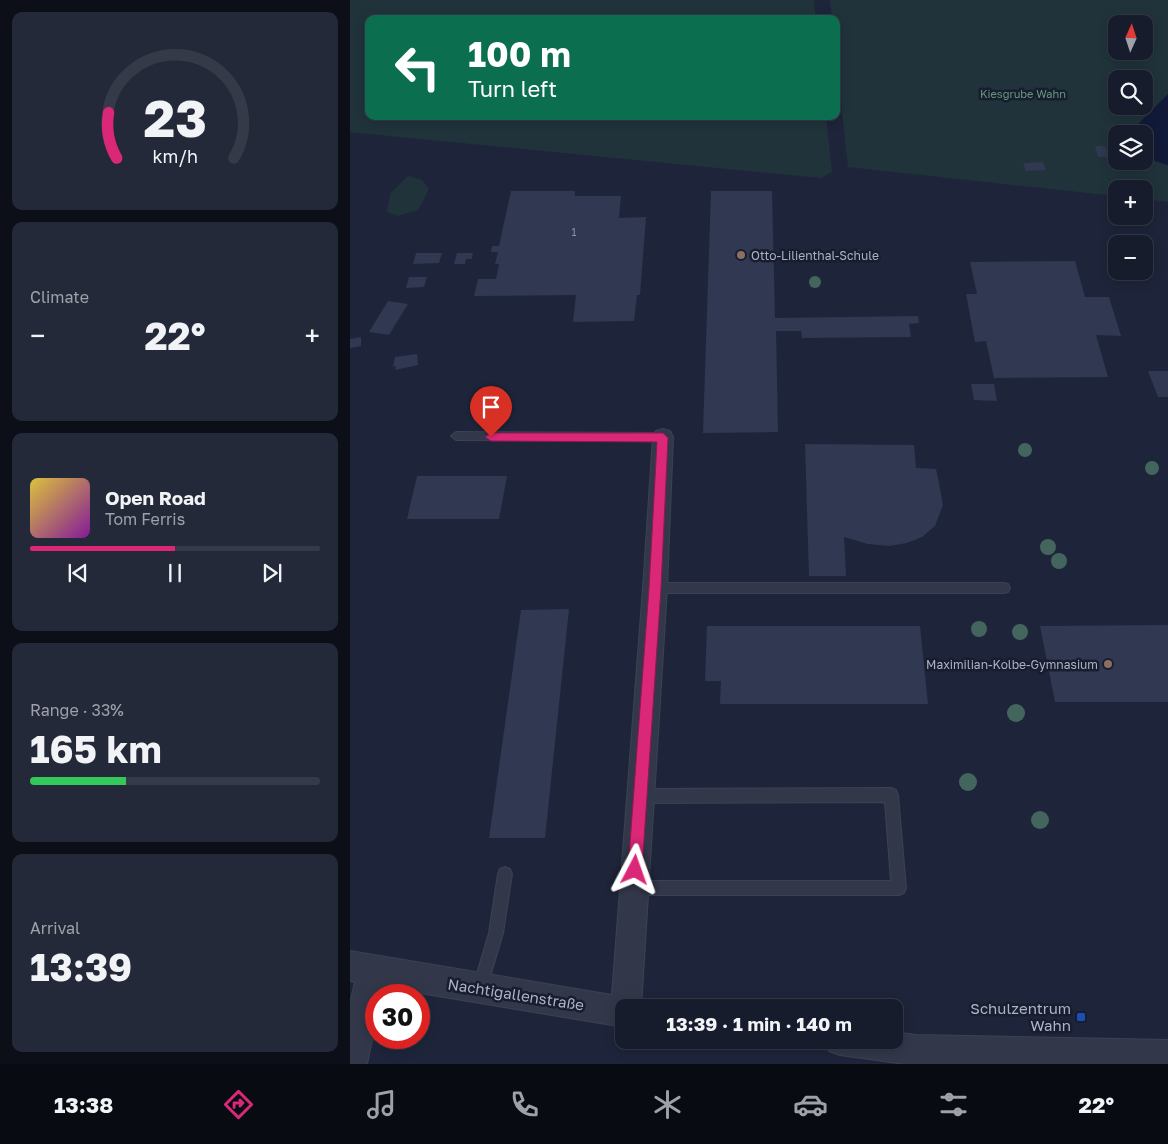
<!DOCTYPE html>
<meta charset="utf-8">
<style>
:root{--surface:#161c2c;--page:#232938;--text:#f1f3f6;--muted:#9ea1a9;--line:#353a48;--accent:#db2777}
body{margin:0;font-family:"Golos Text",sans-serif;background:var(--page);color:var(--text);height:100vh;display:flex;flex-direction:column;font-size:19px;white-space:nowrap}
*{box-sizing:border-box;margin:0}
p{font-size:16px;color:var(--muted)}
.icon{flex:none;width:28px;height:28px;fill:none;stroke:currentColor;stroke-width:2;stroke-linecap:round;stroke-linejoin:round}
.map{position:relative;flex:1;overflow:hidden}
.details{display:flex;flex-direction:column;gap:12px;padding:12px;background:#0c0f18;width:350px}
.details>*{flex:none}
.banner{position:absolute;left:15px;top:15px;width:475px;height:105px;border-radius:10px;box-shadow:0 2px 12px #0003,0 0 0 1px var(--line);background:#0b6e4f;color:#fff;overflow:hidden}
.needle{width:32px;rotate:3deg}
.controls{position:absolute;left:758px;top:15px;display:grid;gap:10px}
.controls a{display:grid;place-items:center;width:45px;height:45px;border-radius:10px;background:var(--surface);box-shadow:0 2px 12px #0003,0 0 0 1px var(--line);font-size:25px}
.speed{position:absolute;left:15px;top:984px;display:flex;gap:10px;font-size:25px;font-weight:700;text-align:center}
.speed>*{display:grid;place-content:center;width:65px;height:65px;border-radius:50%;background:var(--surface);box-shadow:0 2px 12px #0003,0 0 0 1px var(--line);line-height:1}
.speed .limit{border:8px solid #d22;background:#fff;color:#111}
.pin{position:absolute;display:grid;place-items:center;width:42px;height:42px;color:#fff;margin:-51px -21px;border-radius:50% 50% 50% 0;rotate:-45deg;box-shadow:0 0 5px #0007}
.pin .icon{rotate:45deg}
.me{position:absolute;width:55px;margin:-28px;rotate:4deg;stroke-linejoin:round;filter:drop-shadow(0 0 4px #0008)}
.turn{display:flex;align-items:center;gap:18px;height:105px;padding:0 20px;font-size:22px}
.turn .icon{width:65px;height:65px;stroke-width:2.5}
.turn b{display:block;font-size:35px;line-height:42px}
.big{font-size:38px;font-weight:700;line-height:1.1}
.details .widget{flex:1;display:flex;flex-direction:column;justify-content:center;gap:8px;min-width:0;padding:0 18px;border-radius:10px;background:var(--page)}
.details .dial{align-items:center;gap:0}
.dial svg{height:130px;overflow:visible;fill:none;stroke:var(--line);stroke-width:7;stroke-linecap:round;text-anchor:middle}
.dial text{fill:var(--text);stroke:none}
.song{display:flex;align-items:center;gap:15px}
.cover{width:60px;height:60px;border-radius:8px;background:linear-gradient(135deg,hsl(50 70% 55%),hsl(290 70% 35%))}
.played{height:5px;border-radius:2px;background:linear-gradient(90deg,var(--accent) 50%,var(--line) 50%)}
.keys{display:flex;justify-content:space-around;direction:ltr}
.heat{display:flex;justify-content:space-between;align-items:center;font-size:28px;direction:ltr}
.charge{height:8px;border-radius:4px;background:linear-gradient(90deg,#34c759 33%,var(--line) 0)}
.trip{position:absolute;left:265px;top:999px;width:288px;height:50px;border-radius:10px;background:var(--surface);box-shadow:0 2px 12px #0003,0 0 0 1px var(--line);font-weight:700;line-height:50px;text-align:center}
.menu{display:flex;height:80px;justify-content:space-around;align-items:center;background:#090b12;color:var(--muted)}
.menu .icon{width:35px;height:35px}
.menu .active{color:var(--accent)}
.menu b{font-size:22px;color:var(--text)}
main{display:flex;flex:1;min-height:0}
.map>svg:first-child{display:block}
.green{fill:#20333b;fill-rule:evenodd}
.water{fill:#111a38}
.building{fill:#303852}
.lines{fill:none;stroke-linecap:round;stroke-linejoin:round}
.service-casing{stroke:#3c4154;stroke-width:2}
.minor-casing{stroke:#3c4154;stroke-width:2}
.service{fill:#32384a;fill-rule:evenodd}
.minor{fill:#32384a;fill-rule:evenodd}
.tree{fill:#43655d}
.route{fill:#db2777;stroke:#8e194d}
.education-dot{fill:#8d6e63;stroke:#181d2f;stroke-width:2}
.transit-dot{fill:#1a4fb4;stroke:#181d2f;stroke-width:2}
.labels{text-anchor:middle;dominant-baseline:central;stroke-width:5;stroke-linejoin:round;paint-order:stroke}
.number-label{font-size:10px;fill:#8c92a8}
.far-park-label{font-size:11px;fill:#629a7a;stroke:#181d2f}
.poi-label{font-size:12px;fill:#adb2c7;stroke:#181d2f;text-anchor:start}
.near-street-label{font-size:15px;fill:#adb2c7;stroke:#181d2f}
.near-poi-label{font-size:15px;fill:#adb2c7;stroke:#181d2f;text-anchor:end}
</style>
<main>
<section class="details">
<div class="widget dial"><svg viewBox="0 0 100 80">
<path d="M14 69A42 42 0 1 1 86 69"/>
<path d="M14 69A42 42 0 0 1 9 41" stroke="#db2777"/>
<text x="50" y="56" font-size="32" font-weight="700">23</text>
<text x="50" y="72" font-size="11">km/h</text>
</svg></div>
<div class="widget"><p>Climate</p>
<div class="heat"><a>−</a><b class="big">22°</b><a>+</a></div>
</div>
<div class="widget">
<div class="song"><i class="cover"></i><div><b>Open Road</b><p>Tom Ferris</p></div></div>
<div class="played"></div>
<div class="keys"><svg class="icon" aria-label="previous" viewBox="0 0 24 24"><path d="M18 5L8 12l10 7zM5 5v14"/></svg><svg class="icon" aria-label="pause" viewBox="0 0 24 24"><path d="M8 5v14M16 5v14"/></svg><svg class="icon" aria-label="next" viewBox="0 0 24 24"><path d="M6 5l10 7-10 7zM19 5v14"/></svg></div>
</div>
<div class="widget"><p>Range · 33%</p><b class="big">165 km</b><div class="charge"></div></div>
<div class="widget"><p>Arrival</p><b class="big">13:39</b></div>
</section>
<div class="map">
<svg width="818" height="1064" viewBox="0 0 818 1064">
<rect width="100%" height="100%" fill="#1e253a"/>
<path class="green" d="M0 0H464L466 19H19V116H476L482 172 471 178 0 132Z
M480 0H818V202L794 199V189H766V196L498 167 486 57V19H482ZM766 24H794V51H766ZM766 79H794V106H766ZM766 134H794V161H766Z
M58 176 72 180 79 189 68 210 48 216 37 212 40 194Z"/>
<path class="water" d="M818 94V165C796 159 794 156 794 134H790L789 123Z"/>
<path class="building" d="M745 146H755L759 157H748Z
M693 162 696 170 676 171 673 163Z
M161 191H225V196H271L269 218 296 217 290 295H287L284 321 223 322 226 295 124 296 128 279H146L149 264H145L148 252H141L142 246H149Z
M361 191H422L425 318 568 316 569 323 559 324 561 337 452 338 451 331H426L428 432 353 433Z
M66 253H92L89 263 63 264Z
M107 253H123L122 259H116L115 264H104Z
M725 261 735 297H759L771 336 746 335 758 377 644 378 636 341 625 342 616 294H627L620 262Z
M59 277H77L74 287 56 288Z
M38 301 58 304 39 335 19 332Z
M11 337V346L0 348V339Z
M67 354 68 365 45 370 46 366 43 367 45 357Z
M798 371H818V397H808Z
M621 384H644L647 401 624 400Z
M455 444 564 445 566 468 586 469 589 483 593 505 585 526 572 537 557 543 539 546 518 544 494 537 496 576H459Z
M67 476H157L149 519H57Z
M219 609 195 838H139L171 610Z
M818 625V702H705L690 626Z
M357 626H570L578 704H370L371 681H355Z"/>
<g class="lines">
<g class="service-casing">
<path id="service" d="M106 432 313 433 318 437 313 441 106 440 101 436Z
M305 583H654L658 584 660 588 658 592 654 593H305L301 592 299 588 301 584Z
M541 788 546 790 548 795 556 888 554 893 549 895H285L280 893 278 888 280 883 285 881H541L535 802 290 803 285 801 283 796 285 791 290 789Z
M155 867 160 869 162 874 153 933 137 987 135 992 130 994 125 992 123 987 139 933 148 874 150 869Z"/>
</g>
<g class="minor-casing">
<path id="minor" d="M313 429 320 431 323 437 317 588 291 1008H274V1027L34 987 32 995H26V1021L17 1064H0V1004L5 982 0 981V951L262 995 293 588 303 437 306 431Z
M544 1032 566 1035 818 1040V1064H555L490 1055 479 1051 475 1040H544Z"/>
</g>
<use href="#service" class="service"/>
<use href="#minor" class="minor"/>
</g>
<g class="tree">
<circle cx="508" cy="256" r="6"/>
<circle cx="465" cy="282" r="6"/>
<circle cx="675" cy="450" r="7"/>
<circle cx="802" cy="468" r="7"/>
<circle cx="698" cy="547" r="8"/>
<circle cx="709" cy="561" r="8"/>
<circle cx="629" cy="629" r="8"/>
<circle cx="670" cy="632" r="8"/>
<circle cx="666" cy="713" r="9"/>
<circle cx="618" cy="782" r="9"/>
<circle cx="690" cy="820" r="9"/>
</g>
<path class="route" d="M141 433H313L318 438 311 588 292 870 290 875 285 877 280 875 278 870 299 588 307 442 141 441 135 437Z"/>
<g class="education-dot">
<circle cx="391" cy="255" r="5"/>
<circle cx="758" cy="664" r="5"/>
</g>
<rect class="transit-dot" x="726" y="1012" width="10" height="10" rx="2.5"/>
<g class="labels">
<g class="number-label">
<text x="224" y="232">1</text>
</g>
<g class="far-park-label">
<text x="673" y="93">Kiesgrube Wahn</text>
</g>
<g class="poi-label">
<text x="401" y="255">Otto-Lilienthal-Schule</text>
<text x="748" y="664" text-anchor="end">Maximilian-Kolbe-Gymnasium</text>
</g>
<g class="near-street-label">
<text transform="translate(166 994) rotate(9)">Nachtigallenstraße</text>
</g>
<g class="near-poi-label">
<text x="721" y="1008">Schulzentrum<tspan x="721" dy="17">Wahn</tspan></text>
</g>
</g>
</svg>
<div class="controls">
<a><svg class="needle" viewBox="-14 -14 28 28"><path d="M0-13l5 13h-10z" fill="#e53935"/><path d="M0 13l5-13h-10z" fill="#9ea1a9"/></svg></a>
<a><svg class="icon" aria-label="search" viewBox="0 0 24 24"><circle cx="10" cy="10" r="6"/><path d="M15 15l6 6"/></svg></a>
<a><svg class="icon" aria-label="layers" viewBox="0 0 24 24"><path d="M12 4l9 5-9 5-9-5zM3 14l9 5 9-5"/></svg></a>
<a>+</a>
<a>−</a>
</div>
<div class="speed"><div class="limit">30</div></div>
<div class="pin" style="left:141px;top:437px;background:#d93025"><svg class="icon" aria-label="arrive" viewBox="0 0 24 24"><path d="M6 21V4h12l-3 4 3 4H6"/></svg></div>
<svg class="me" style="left:285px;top:870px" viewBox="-20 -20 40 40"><path d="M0-17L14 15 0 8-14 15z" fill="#db2777" stroke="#fff" stroke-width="4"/></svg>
<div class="trip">13:39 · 1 min · 140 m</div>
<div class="banner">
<div class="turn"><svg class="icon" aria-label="left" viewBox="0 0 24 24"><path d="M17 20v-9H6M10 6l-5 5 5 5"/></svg><div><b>100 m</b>Turn left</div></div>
</div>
</div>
</main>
<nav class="menu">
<b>13:38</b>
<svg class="icon active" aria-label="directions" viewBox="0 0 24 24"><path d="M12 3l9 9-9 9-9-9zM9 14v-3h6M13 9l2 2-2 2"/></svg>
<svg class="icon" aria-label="music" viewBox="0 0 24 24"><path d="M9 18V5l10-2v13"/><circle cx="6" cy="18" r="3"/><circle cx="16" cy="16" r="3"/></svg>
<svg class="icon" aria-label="phone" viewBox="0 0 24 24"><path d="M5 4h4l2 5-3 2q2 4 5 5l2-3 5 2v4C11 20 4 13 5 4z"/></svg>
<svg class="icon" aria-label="climate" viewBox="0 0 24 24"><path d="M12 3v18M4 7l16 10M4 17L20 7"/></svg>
<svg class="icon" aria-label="car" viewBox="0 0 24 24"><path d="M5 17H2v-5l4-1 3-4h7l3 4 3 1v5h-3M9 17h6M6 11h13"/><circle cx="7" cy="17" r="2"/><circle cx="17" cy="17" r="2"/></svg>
<svg class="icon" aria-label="filters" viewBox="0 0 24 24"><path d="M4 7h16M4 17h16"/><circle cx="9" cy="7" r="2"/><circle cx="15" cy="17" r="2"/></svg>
<b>22°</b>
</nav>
